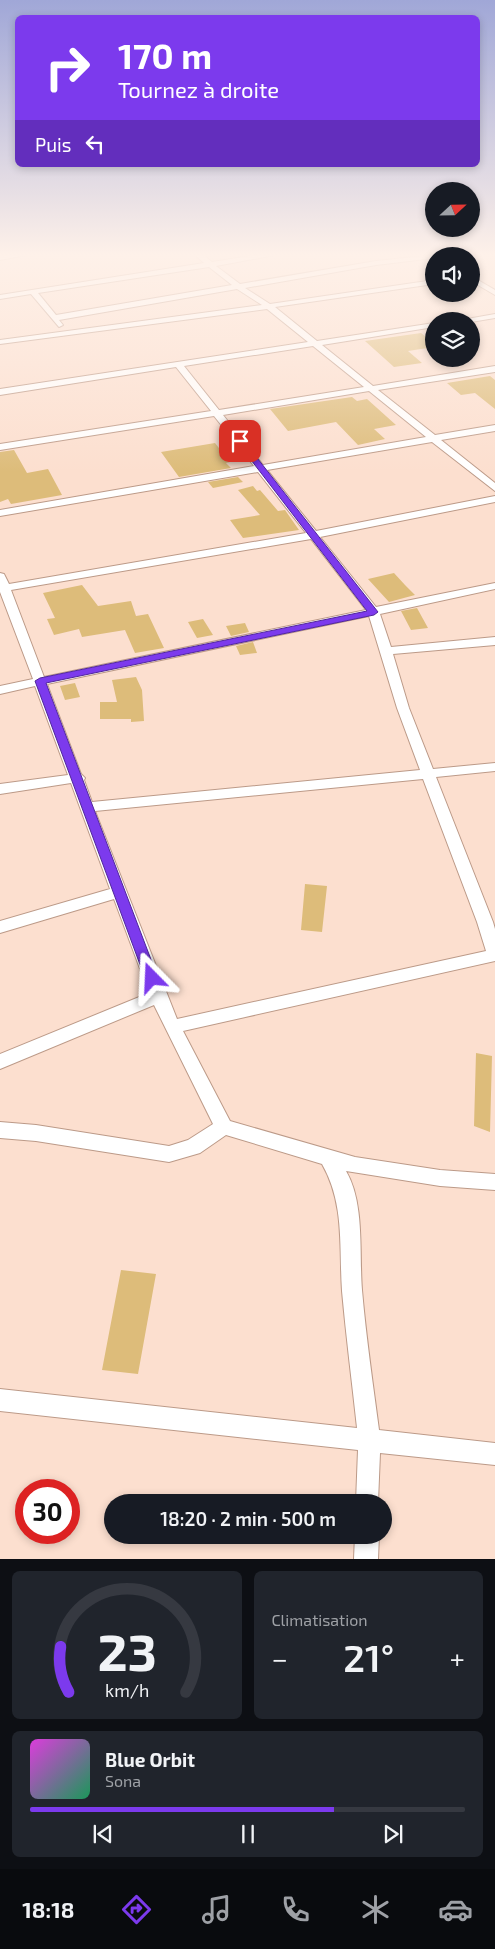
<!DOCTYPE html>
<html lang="fr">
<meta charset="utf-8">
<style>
:root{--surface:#171b24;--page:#20242c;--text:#f1f3f6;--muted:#9ea1a6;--line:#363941;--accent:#7c3aed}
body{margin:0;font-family:"Exo 2",sans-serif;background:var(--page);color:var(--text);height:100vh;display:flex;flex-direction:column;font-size:19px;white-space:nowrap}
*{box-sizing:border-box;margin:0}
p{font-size:16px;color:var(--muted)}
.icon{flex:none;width:28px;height:28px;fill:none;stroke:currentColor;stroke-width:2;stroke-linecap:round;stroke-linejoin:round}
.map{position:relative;height:1559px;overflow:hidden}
.details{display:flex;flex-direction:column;gap:12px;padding:12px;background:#0d0f14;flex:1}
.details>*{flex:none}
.banner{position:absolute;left:15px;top:15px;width:465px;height:152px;border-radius:8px;box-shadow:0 2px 8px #0003;background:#7c3aed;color:#fff;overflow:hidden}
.needle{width:32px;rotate:68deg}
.controls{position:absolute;left:425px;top:182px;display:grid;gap:10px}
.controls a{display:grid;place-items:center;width:55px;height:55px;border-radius:50%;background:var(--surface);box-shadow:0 2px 8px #0003;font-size:25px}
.speed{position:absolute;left:15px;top:1479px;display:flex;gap:10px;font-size:25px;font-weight:700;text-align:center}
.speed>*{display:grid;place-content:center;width:65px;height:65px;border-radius:50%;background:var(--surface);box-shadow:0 2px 8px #0003;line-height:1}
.speed .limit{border:8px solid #d22;background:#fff;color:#111}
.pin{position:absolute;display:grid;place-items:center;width:42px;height:42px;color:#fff;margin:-21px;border-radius:10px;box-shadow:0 2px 8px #0006}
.me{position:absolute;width:55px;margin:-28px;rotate:339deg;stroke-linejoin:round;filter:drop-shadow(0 0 4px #0008)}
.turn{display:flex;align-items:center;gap:18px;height:105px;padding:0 20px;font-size:22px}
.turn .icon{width:65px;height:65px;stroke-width:2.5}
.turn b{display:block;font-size:35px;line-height:42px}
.then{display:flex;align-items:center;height:48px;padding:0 20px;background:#0003;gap:10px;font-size:19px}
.big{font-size:38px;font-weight:600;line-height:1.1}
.details .tile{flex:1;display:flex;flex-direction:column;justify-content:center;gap:8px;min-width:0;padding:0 18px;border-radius:8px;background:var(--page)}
.details .dial{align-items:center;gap:0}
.dial svg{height:130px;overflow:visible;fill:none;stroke:var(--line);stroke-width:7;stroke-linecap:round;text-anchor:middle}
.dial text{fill:var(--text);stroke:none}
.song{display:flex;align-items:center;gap:15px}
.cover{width:60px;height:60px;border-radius:8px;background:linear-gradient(135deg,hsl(300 70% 55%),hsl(150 70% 35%))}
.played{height:5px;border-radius:2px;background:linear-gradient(90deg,var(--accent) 70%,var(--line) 70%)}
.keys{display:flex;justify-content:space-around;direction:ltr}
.heat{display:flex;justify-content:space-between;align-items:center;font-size:28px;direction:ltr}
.details .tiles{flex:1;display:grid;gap:12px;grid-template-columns:1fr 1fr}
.tile:last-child{grid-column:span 2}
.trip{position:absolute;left:104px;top:1494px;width:288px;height:50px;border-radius:25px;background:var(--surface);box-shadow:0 2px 8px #0003;font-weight:600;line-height:50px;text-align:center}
.dock{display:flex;height:80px;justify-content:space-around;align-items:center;background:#090b0e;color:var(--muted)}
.dock .icon{width:35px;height:35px}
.dock .selected{color:var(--accent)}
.dock b{font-size:22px;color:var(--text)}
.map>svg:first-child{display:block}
.building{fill:#ddbc7a}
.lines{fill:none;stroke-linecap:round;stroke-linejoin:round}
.minor-casing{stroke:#bc9a88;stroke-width:2}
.minor{fill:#fff;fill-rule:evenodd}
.route{fill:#7c3aed;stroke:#51269a}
</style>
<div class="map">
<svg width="495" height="1559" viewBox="0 0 495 1559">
<rect width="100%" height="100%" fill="#fcdfcf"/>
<path class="building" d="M421 333 434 343V347L408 351 422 363 394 367 365 341Z
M490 376 495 380V409L475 393 461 395 447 383Z
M352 397 357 401 367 399 396 425 374 429 385 439 358 445 336 422 288 431 270 409Z
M215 443 230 462 226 463 231 468 179 477 161 452Z
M14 450 27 473 48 469 62 495 11 504 8 499 0 502V452Z
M238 477 243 482 213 488 208 482Z
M253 486 257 491 260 490 278 511 285 510 299 530 243 538 230 520 260 515 238 490Z
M394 573 405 585 415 595 389 602 368 579Z
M82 585 98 606 131 601 136 616 148 614 164 648 135 653 125 630 82 637 79 629 54 635 47 619 55 618 43 593Z
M417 608 428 628 411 630 401 611Z
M203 619 213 635 197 638 188 622Z
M245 623 249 632 231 636 226 626Z
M253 642 257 653 240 655 236 646Z
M136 677 142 690 144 721 131 722V719H100V702H117L112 680Z
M75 683 80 697 65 700 60 686Z
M305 884 327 886 322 932 301 930Z
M476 1053 492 1056 490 1132 474 1126Z
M121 1270 156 1274 138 1374 102 1370Z"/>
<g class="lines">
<g class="minor-casing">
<path id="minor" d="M12 254H31L0 260V256Z
M194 254H202L212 262 263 254H280L216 266 240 284 376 261 442 254V256L434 258 376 265 245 288 270 304 434 280V284L275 307 317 341 434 323V327L322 345 373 386 495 366V372L378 390 435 435 495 425V431L441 440 495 483V491L432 442 267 470 316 531 495 496V502L320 537 376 607 495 583V589L380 614 391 647 495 637V645L393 654 409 708 433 769 495 763V771L436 777 493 922 495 929V961L183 1031 230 1121 355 1157 440 1170 495 1174V1190L440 1186 346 1171C365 1203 359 1254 362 1290 366 1337 373 1384 379 1430L495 1443V1465L380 1453 378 1502H356L358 1450 0 1411V1389L357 1428C352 1382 346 1336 342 1291 339 1247 345 1204 322 1164L226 1135 200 1153 169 1162 36 1141 0 1138V1122L36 1125 169 1146 188 1140 213 1124 154 1005 0 1069V1054L149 993 114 899 0 933V921L110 889 71 783 0 794V784L68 775 35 686 0 694V686L33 679 0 592V573L4 574 9 584 306 533 258 472 0 516V510L254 466 214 416 0 450V444L211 411 176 367 0 395V389L308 342 267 309 0 344V340L262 305 237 289 59 320 63 325 59 327 31 294 0 299V295L204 263ZM209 267 232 285 56 315 38 293ZM313 346 364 387 219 410 184 366ZM369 391 426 437 263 465 223 415ZM311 539 366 610 44 677 11 590ZM369 616 397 708 420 770 92 802 84 780 85 778 81 774 47 684ZM423 779 477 922 486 951 177 1019 95 811Z
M471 276 495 290V295L471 281Z
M495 314V318L471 322 456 321Z
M355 1535H379L378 1559H354Z"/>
</g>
<use href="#minor" class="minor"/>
</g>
<linearGradient id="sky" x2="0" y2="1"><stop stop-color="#a0a7d7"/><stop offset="0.54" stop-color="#fef1e9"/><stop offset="1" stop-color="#fef1e9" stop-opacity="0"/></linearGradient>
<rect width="495" height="472" fill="url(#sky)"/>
<path class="route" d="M238 440H243L378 612 374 615 46 683 158 978 152 984 145 978 35 681 40 678 367 611 238 443Z"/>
</svg>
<div class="controls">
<a><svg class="needle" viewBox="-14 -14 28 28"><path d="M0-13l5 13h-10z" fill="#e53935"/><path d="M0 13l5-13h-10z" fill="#9ea1a6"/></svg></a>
<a><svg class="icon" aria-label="sound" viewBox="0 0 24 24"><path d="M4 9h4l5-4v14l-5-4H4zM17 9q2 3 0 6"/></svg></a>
<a><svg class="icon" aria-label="layers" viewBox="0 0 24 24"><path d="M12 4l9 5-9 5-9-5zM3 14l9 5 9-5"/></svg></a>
</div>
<div class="speed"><div class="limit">30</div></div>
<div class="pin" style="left:240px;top:441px;background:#d93025"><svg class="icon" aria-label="arrive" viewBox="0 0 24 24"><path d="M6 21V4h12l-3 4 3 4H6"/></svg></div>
<svg class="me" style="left:152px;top:978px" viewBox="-20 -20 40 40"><path d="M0-17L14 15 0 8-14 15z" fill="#7c3aed" stroke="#fff" stroke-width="4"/></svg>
<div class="trip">18:20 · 2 min · 500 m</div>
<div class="banner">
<div class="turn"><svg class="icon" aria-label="right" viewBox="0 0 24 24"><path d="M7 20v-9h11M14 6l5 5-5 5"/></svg><div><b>170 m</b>Tournez à droite</div></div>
<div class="then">Puis<svg class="icon" aria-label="left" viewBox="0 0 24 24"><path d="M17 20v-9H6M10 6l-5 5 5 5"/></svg></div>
</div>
</div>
<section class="details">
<div class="tiles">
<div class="tile dial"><svg viewBox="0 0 100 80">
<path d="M14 69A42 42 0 1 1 86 69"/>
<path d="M14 69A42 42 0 0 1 9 41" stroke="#7c3aed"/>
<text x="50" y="56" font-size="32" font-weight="700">23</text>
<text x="50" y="72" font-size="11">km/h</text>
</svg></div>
<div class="tile"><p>Climatisation</p>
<div class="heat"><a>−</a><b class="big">21°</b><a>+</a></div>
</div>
<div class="tile">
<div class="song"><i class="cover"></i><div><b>Blue Orbit</b><p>Sona</p></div></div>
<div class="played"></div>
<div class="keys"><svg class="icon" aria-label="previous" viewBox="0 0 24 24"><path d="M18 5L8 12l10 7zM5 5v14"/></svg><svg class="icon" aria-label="pause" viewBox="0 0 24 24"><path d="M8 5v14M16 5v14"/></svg><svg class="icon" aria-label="next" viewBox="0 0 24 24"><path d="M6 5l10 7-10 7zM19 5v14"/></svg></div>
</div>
</div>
</section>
<nav class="dock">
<b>18:18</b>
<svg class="icon selected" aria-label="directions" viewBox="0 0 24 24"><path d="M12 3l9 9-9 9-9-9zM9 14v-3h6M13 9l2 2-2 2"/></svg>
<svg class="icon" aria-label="music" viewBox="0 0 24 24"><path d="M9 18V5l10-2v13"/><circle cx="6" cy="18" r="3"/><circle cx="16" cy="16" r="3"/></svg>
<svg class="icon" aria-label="phone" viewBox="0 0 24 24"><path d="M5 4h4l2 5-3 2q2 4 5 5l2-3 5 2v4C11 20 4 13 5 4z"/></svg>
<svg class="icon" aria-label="climate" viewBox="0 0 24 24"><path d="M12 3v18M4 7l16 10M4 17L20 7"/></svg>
<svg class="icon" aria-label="car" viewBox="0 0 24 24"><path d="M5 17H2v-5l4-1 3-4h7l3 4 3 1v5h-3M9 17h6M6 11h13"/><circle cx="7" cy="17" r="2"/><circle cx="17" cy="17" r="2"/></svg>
</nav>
